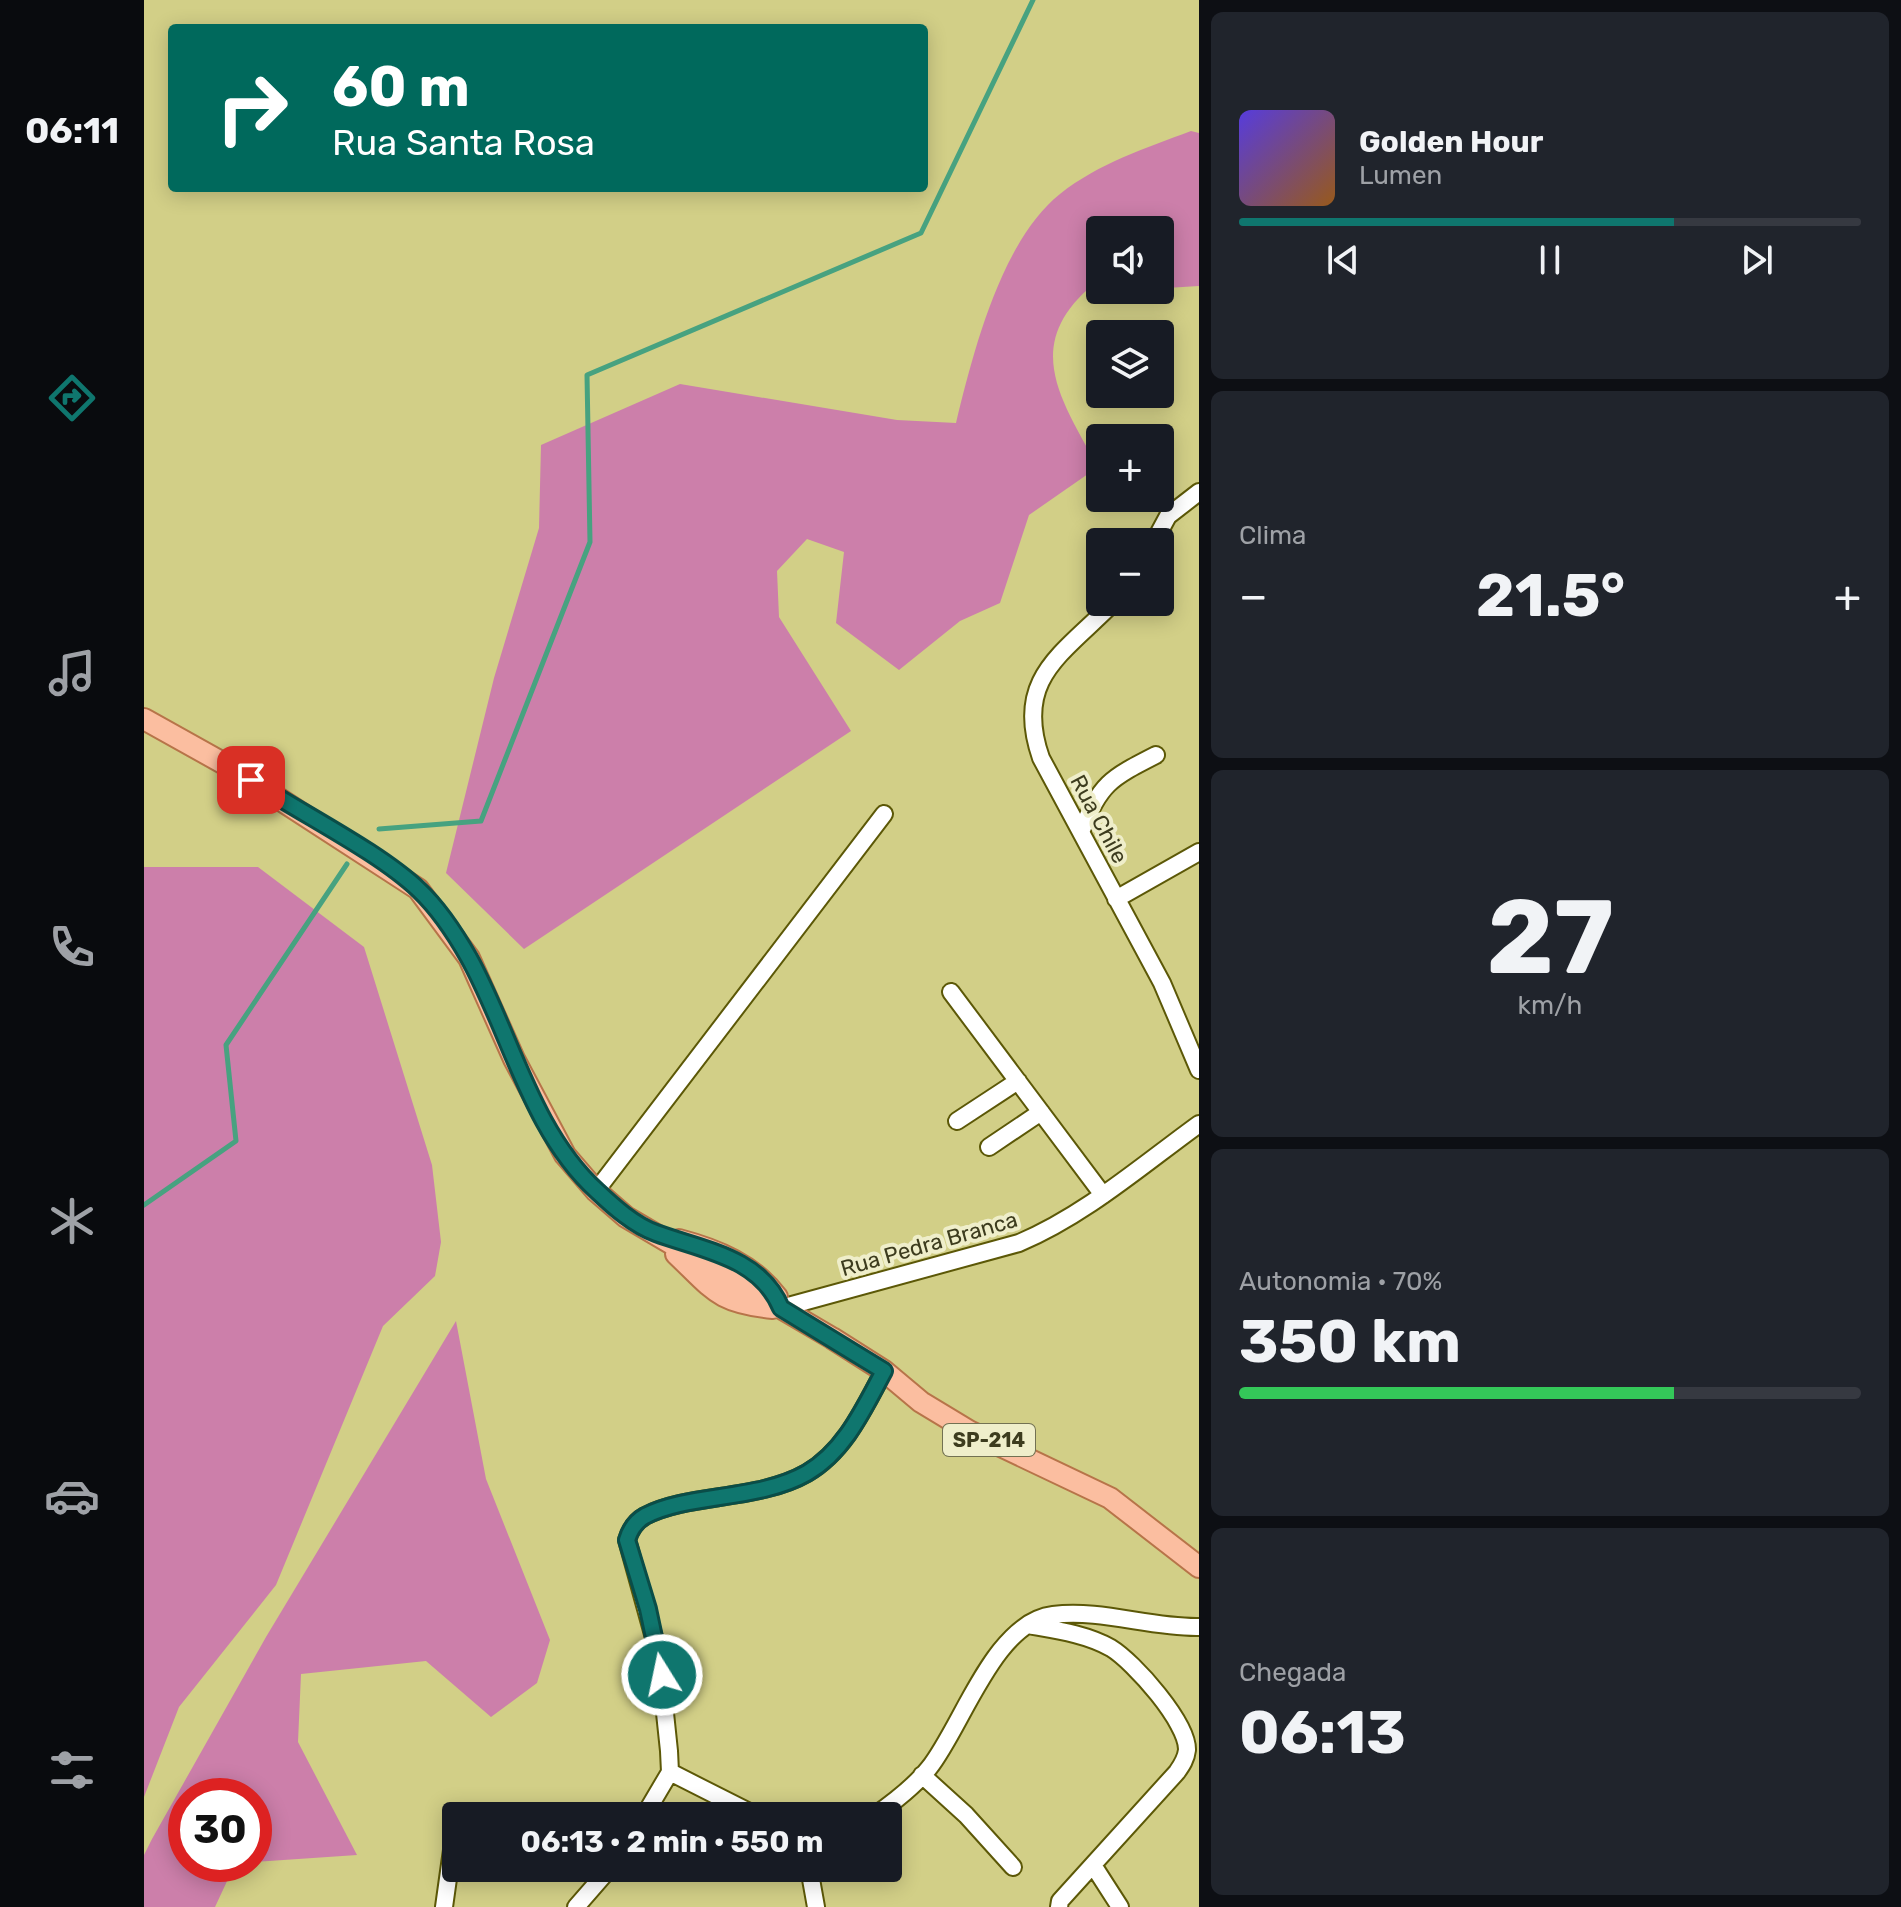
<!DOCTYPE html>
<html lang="pt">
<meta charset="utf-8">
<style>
:root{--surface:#171b24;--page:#20242c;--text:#f1f3f6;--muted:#9ea1a6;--line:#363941;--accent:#0f766e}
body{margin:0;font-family:Rubik,sans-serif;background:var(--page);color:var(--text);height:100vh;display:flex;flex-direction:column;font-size:30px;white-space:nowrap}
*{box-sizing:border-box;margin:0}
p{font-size:26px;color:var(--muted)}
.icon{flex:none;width:44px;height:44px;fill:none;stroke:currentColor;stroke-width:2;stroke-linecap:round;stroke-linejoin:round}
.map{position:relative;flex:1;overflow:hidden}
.details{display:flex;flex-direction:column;gap:12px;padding:12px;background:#0d0f14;width:702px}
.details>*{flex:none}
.guide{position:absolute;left:24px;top:24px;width:760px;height:168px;border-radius:8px;box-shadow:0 4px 20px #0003;background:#00695c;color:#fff;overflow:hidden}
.buttons{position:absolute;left:942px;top:216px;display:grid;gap:16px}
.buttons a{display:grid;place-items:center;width:88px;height:88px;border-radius:8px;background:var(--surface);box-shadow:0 4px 20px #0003;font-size:40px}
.speed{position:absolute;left:24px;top:1778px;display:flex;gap:16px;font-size:40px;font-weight:700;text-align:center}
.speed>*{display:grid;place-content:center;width:104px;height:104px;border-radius:50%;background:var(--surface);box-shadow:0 4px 20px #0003;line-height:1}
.speed .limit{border:12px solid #d22;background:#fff;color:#111}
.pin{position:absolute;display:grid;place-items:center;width:68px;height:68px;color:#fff;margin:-34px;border-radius:16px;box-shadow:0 4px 12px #0006}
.me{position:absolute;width:88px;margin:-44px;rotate:350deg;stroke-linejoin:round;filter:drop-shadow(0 0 6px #0008)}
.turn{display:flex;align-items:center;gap:28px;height:168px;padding:0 32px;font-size:36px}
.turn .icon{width:104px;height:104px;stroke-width:2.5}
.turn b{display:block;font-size:56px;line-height:68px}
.big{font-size:60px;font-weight:700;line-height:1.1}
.details .tile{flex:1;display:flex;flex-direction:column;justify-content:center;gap:12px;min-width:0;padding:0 28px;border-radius:12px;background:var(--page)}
.details .dial{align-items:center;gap:0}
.dial b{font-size:104px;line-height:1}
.song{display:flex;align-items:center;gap:24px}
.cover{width:96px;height:96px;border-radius:12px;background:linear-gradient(135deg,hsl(250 70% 55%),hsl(30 70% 35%))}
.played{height:8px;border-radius:4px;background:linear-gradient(90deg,var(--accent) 70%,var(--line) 70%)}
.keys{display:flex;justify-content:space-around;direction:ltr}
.heat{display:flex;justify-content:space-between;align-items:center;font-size:44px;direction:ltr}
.charge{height:12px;border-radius:6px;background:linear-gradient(90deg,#34c759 70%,var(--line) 0)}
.trip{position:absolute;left:298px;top:1802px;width:460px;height:80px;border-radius:8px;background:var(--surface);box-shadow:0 4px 20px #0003;font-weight:700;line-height:80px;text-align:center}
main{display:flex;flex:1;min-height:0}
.tabs{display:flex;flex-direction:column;width:144px;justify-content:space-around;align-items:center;background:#090b0e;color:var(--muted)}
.tabs .icon{width:56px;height:56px}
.tabs .on{color:var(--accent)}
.tabs b{font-size:36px;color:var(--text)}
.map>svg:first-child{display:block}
.green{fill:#cc7faa}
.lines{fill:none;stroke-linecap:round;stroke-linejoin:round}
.stream{stroke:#47a280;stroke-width:5}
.minor-casing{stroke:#5c5807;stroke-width:20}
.major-casing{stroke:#b77449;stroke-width:24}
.minor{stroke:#fff;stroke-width:16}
.major{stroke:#fbbea0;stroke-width:20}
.route-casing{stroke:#0a4d48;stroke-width:20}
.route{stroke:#0f766e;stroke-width:14}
.labels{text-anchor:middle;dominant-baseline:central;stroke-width:8;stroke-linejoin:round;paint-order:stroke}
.shield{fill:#efeeca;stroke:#727152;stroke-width:2}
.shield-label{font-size:20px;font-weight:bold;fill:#3d3c1e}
.street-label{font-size:22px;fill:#3d3c1e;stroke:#efeeca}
</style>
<main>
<nav class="tabs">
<b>06:11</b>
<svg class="icon on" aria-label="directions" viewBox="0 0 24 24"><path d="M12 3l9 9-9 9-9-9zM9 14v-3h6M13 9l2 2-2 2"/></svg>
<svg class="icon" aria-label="music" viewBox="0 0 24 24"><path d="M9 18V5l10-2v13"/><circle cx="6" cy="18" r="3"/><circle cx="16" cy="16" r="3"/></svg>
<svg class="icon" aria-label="phone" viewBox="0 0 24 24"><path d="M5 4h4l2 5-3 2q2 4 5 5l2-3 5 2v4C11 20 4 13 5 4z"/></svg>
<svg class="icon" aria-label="climate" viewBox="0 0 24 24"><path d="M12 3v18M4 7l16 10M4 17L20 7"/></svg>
<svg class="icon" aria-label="car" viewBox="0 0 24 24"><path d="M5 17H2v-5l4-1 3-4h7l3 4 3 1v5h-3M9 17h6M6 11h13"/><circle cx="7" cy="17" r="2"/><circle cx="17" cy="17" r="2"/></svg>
<svg class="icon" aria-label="filters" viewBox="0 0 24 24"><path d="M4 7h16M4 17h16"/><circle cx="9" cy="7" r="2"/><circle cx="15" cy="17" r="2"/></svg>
</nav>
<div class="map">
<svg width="1055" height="1907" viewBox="0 0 1055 1907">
<rect width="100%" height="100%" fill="#d2cf87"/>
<path class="green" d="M1047 131 1055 133V286L1022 288 1016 283V230H956V279C876 341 914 395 954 467L885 515 856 603 816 621 755 670 692 623 700 552 663 539 633 571 635 617 707 731 380 949 302 873 350 678 395 528 397 445 536 384 753 420 812 423C829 353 857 241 916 194 955 163 1002 148 1047 131Z
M0 867H114L220 947 288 1165 297 1242 291 1276 239 1326 132 1585 35 1707 0 1797Z
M312 1321 342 1479 406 1640 393 1683 347 1717 282 1661 157 1674 154 1742 213 1855 110 1862V1796H42V1864H91L71 1907H0V1855L8 1839 122 1637Z"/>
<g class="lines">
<path class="stream" d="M235 829 337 821 446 542 443 375 777 233 889 0
M0 1205 92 1141 82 1045 203 864"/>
<g class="minor-casing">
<path id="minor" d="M1010 542 1024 516 1055 492
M970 602C919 654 869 678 897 758L1018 983 1055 1070
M937 832C957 783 965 779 1012 755
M972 899 1055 852
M807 992 959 1195
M813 1121 874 1081
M845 1147 897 1112
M452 1191 740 814
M637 1308 875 1243C941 1215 997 1166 1055 1124
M884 1625C912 1630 942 1634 967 1648 990 1662 1044 1723 1043 1750 1042 1759 1038 1765 1033 1772L916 1901 915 1907
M526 1772 613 1816
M778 1775 822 1815 869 1867
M500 1816 526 1772 525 1751 515 1656 483 1540C486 1530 492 1521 501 1516 545 1493 614 1501 663 1473 701 1451 720 1408 740 1371
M730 1816C750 1802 770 1787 785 1768 818 1727 850 1622 909 1615 958 1609 1006 1628 1055 1627
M949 1865 976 1907
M665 1868 672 1907
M300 1907 309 1843
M432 1907 466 1868"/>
</g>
<g class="major-casing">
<path id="major" d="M0 719 86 767 274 889 325 958 370 1059 421 1155 452 1191 482 1217 688 1338 740 1371 777 1402 825 1431 966 1498 1055 1567
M535 1240C573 1250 609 1265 633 1297
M532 1254C570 1290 573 1302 629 1308"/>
</g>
<use href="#minor" class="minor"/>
<use href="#major" class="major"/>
</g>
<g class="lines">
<g class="route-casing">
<path id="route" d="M107 780C156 813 234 851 275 890 294 908 312 935 325 958 367 1034 387 1131 453 1191 470 1207 490 1225 512 1233 558 1250 616 1257 637 1308L740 1371C720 1408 701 1451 663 1473 614 1501 545 1493 501 1516 492 1521 486 1530 483 1540L504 1609 518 1675"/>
</g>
<use href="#route" class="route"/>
</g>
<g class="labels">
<rect class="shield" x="799" y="1424" width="92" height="32" rx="6"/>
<g class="shield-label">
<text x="845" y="1440">SP-214</text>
</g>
<g class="street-label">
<text transform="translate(955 819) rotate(62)">Rua Chile</text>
<text transform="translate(785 1244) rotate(-16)">Rua Pedra Branca</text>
</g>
</g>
</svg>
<div class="buttons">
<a><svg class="icon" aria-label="sound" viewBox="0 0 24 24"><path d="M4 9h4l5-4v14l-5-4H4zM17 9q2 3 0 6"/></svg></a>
<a><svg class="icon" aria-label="layers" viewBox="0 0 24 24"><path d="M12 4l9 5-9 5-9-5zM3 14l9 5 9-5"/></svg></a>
<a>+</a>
<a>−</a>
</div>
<div class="speed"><div class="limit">30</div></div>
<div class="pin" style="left:107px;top:780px;background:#d93025"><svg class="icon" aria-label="arrive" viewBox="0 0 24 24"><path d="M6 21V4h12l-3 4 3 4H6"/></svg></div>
<svg class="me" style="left:518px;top:1675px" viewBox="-20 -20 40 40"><circle r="17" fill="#0f766e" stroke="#fff" stroke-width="3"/><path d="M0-11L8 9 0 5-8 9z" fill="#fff"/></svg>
<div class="trip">06:13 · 2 min · 550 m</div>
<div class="guide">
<div class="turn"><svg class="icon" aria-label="right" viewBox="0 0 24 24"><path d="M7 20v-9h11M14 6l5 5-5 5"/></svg><div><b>60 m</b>Rua Santa Rosa</div></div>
</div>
</div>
<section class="details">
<div class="tile">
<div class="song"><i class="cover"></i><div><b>Golden Hour</b><p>Lumen</p></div></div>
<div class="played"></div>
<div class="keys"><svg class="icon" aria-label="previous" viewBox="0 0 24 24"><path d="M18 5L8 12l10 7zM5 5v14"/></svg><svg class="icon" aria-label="pause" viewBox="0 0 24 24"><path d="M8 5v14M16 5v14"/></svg><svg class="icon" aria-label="next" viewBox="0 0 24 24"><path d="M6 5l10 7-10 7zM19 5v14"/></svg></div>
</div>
<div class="tile"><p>Clima</p>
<div class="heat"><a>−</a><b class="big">21.5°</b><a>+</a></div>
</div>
<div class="tile dial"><b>27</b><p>km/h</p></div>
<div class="tile"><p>Autonomia · 70%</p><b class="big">350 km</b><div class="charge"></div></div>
<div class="tile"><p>Chegada</p><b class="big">06:13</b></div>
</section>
</main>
